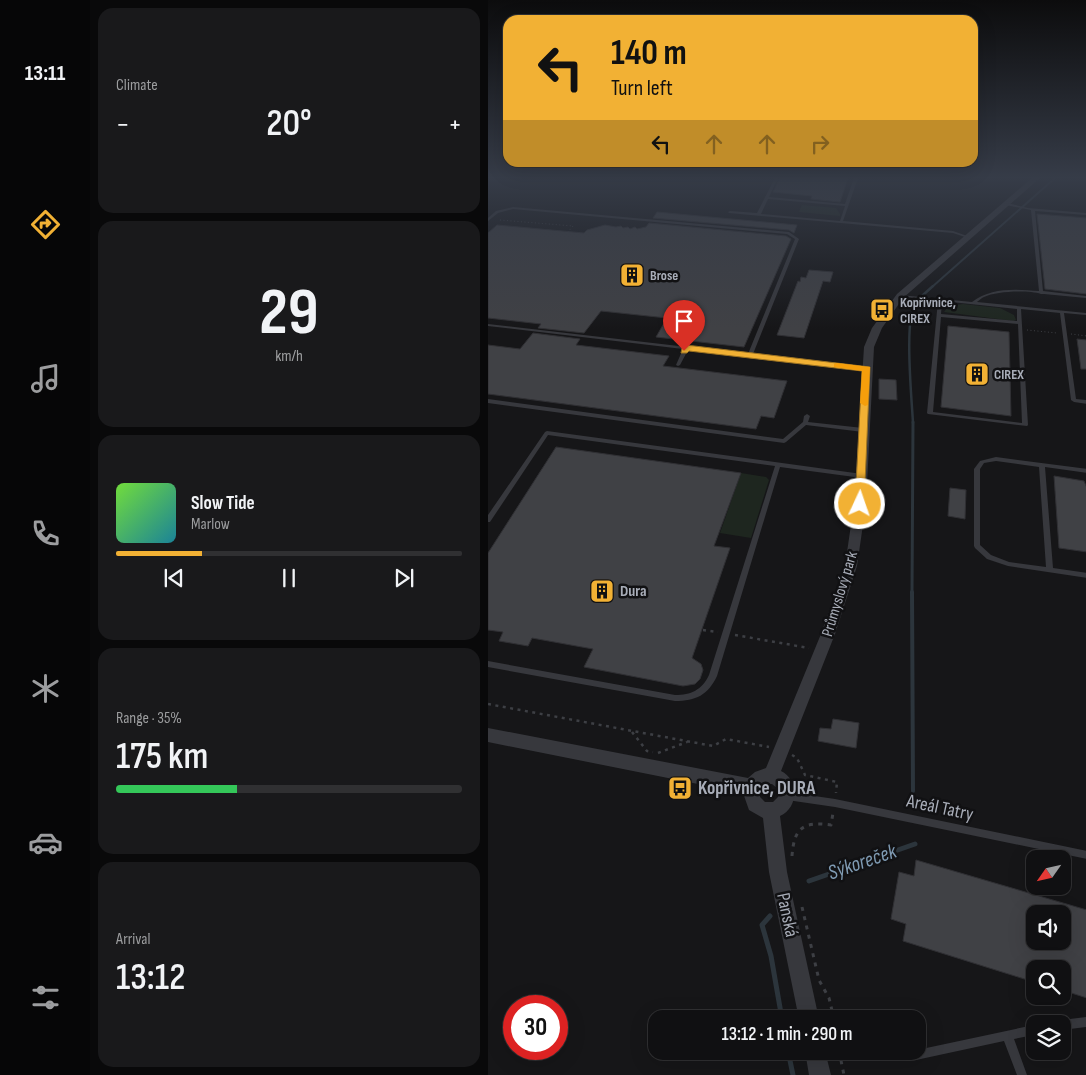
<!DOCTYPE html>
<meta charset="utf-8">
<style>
:root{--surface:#101012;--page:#19191b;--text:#f1f3f6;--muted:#9c9d9f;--line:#303032;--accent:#f2b134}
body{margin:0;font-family:"Sofia Sans Condensed",sans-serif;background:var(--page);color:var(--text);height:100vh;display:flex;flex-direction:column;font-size:19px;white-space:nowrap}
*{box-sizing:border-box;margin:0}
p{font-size:16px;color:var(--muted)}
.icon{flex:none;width:28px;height:28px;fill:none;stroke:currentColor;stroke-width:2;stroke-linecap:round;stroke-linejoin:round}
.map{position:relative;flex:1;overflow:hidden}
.details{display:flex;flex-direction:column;gap:8px;padding:8px;background:#09090a;width:398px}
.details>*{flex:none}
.banner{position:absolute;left:15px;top:15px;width:475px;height:152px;border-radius:15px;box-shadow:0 5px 20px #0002,0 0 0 1px var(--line);background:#f2b134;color:#111;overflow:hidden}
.needle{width:32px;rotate:236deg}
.controls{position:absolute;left:538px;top:850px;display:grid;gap:10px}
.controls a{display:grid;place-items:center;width:45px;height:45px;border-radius:10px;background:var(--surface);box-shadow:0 5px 20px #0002,0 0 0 1px var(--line);font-size:25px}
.speed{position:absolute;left:15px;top:995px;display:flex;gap:10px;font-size:25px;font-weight:700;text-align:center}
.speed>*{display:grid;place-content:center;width:65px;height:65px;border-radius:50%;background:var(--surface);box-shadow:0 5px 20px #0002,0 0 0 1px var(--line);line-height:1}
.speed .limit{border:8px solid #d22;background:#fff;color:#111}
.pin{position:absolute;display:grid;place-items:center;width:42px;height:42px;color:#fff;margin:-51px -21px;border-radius:50% 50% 50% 0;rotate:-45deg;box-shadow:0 0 5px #0007}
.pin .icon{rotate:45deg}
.me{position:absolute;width:55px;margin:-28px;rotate:3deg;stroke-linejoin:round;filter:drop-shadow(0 0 4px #0008)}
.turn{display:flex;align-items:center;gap:18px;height:105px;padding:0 25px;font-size:22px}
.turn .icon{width:65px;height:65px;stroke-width:2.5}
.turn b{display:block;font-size:35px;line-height:42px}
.lanes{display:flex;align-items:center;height:48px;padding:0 25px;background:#0003;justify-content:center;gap:25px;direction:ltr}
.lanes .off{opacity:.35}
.big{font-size:38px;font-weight:600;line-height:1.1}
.details .widget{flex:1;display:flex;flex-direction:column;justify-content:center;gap:8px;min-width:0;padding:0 18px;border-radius:15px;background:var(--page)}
.details .dial{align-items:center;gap:0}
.dial b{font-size:65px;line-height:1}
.song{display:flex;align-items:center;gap:15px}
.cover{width:60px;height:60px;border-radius:8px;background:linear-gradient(135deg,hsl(100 70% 55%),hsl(190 70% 35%))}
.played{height:5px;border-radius:2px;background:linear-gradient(90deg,var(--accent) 25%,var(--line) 25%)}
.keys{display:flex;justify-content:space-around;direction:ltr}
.heat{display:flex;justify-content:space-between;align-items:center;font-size:28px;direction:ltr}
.charge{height:8px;border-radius:4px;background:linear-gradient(90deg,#34c759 35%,var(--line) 0)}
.trip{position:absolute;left:160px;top:1010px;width:278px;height:50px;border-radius:15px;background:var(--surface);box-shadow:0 5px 20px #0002,0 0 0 1px var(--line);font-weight:600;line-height:50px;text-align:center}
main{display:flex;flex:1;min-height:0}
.tab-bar{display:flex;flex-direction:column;width:90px;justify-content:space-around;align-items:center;background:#060607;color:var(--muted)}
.tab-bar .icon{width:35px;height:35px}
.tab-bar .selected{color:var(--accent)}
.tab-bar b{font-size:22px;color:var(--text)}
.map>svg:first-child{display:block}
.green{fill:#1e261f}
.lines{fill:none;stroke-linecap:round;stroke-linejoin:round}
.stream-far4{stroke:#2c353c;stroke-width:2}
.stream-far3{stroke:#2c353c;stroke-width:2.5}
.stream-far2{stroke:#2c353c;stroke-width:3}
.stream-far1{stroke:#2c353c;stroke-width:4}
.stream{stroke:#2c353c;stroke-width:5}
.building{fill:#404145;stroke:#303034;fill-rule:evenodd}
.path-far2{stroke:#3d3f44;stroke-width:1;stroke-dasharray:1 2.5;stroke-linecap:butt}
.path-far1{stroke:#3d3f44;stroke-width:2.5;stroke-dasharray:3 4.5;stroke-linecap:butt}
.path{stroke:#3d3f44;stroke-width:3;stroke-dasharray:4 5.5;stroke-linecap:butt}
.service{fill:#37383d;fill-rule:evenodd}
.minor{fill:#37383d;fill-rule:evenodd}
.route{fill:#f2b134;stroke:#9d7322}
.slow{fill:#f59e0b}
.labels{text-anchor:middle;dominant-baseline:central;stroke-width:5;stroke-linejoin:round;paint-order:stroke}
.far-poi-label{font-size:14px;font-weight:bold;fill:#a8adb8;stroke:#111113;text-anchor:start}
.poi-label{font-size:16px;font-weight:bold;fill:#a8adb8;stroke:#111113;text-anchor:start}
.street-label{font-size:16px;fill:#a8adb8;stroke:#111113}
.near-poi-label{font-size:19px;font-weight:bold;fill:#a8adb8;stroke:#111113;text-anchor:start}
.near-street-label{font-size:19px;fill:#a8adb8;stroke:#111113}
.near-water-label{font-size:21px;font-style:italic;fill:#7f9bb3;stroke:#111113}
</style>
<main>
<nav class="tab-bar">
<b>13:11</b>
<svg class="icon selected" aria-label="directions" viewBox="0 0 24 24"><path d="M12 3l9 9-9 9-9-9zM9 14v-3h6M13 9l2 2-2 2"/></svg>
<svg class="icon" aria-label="music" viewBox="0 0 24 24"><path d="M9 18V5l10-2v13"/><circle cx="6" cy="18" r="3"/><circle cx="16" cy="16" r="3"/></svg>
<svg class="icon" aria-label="phone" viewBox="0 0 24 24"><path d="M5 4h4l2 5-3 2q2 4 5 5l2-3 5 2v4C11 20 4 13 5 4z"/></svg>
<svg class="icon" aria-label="climate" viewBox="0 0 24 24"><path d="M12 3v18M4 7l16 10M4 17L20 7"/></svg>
<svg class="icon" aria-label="car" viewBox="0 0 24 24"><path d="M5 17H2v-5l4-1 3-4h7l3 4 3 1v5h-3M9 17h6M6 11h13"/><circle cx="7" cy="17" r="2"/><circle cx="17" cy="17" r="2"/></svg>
<svg class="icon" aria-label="filters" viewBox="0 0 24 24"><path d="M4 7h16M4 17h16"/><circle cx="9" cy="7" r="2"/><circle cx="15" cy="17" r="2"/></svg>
</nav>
<section class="details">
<div class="widget"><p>Climate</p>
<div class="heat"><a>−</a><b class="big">20°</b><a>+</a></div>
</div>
<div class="widget dial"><b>29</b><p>km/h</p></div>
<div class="widget">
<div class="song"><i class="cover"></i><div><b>Slow Tide</b><p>Marlow</p></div></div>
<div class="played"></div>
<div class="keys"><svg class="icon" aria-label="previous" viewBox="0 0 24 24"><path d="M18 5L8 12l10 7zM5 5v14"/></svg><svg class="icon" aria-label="pause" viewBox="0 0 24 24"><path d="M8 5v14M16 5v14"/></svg><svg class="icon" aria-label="next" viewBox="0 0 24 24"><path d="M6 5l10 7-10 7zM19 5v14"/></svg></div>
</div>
<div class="widget"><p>Range · 35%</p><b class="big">175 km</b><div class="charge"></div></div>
<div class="widget"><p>Arrival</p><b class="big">13:12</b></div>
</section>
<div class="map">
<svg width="599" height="1075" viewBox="0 0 599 1075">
<rect width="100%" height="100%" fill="#161618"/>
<path class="green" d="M314 205 348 208 352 214V216L311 212Z
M475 304 512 308 526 315 528 320 525 321 456 312 461 306Z
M253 473 278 477 281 480 263 538 232 533Z"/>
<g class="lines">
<path class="stream-far4" d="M444 287 567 178"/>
<path class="stream-far3" d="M435 295 445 286
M425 423C424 402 415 311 429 301"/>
<path class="stream-far2" d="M424 593 425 422"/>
<path class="stream-far1" d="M424 592 425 791"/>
<path class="stream" d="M321 881 427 844
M282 916 274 925 283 956 294 1019
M300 1051 305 1075"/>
</g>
<path class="building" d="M292 178H360L352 202 323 199 324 196 285 192Z
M169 212 211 216 309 225 306 233 301 230 165 218Z
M549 214 599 218V294L557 289Z
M161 223 298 236 303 239 256 347 168 337 179 318 113 311 96 333 50 328 53 324 0 318V233L9 225 96 233 99 230 117 225 128 227 133 226 135 228 140 227 142 229 147 227 149 229 158 227Z
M321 270 345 272 342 282 335 281 316 338 289 335 310 281 312 282 313 277 318 278Z
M460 326 521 332 523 416 453 407Z
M45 333 92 339 88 345 181 356 175 366 299 381 286 418 273 416 268 429 0 394V345L32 349Z
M589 339 599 340V369H593Z
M391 379 408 380 409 400 391 399Z
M68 447 253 473 226 546 242 548 204 658 213 664 215 670 212 679 207 684 195 686 96 667 105 649 44 638 40 646 11 641 15 632 0 630V553Z
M566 476 596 481 599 488V552L571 548Z
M462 488 478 490 477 519 460 516Z
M345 719 371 723 368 748 330 741 332 728 343 729Z
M428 860 599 910V998L574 990V969H546V982L415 941 418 924 403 919 411 872 426 876ZM546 914H574V941H546Z"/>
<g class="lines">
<path class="path-far2" d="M12 220 85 226 80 232
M539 330 569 333
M583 334 599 336"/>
<path class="path-far1" d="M215 630 230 632
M247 635 321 648
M0 704 225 746 238 739 281 747
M144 732 159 751 165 752
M170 753 199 742
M304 755 309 758 317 775 349 782 348 793"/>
<path class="path" d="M304 856C306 828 315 821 343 825L345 813
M314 907 331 980 341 998 346 1019
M351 1051 356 1075"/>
<path class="service" d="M287 178H290L281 197 357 204 366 178H370L355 221 465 231 482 237 480 238 465 233 241 213 240 212 242 211 269 213ZM280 199 357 206 352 221 273 214Z
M519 203 540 208 599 213V215L547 211 555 291 599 296V298L556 294H553C540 290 509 291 496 297 495 297 489 302 489 302L599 313V315L576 313 588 399 599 400V404L586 402 583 400 572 313 533 309 540 425 539 426 440 414 439 413 450 301 412 297 410 296 412 295 484 302C503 287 528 289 551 291L543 210 518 205 517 204ZM454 301 529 309V321L453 314ZM453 317 530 324 534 423 445 412Z
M25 207 301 232 311 239 265 354 379 368 381 369 379 370 200 350 192 365 190 366 188 365 195 349 0 326V324L260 354 307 239 299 234 25 209 10 213 0 221V218L8 211Z
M0 399 295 439 315 422 316 416 319 414 322 416 320 422 375 428 378 430 375 432 318 425 298 442 296 443 0 403Z
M59 431 374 474 377 476 374 478 292 467 229 676C220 695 208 701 187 701L0 667V661L187 695C203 695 214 690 221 675L287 466 60 435 2 522H0V515L57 432Z
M508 457 599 469V473L557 467 565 568 599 573V578L520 566 499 559 487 548 486 546V469L492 461ZM508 461 551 467 558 567 521 562 503 555 492 545V469L496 463Z
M299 792 347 799 599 851V859L347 807 299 800 296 799 295 796 296 793Z
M599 1017V1027L574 1030V1024H569L570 1021 574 1020Z
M546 1025V1035L526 1039 539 1075H529L516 1041 428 1060 424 1059 423 1055 424 1051H429V1050Z"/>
<path class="minor" d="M544 178H552L415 298 394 328 386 347 378 504 369 566 347 634 293 771C311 780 311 807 292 816L299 872 331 1019H311L281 872 275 818 261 810 255 793 0 742V728L260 778 267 772 278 768 333 634 357 566 366 504 376 347 384 328 409 294ZM278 784H284L290 789V797L285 802H277L272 797V789Z
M317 1051H337L343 1075H321Z"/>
</g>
<linearGradient id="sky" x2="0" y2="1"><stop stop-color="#0c0c0d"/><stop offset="0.54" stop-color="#363c48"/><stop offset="1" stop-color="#363c48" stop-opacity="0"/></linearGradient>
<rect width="599" height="329" fill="url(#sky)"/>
<path class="route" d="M198 345 382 367 376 507H368L367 504 374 371 201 351 199 353H193L194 348Z"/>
<path class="slow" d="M349 363 382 367 380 405 377 406 372 403 374 371 346 367V364Z"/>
<defs>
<g id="building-square" transform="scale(1.25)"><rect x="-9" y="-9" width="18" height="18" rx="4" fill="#f2b134" stroke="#111113"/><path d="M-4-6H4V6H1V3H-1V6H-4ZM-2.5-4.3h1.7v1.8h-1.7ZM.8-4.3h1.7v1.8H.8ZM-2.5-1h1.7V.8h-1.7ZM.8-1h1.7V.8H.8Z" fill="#111"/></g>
<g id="bus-square" transform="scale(1.25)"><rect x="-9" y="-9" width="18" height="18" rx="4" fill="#f2b134" stroke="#111113"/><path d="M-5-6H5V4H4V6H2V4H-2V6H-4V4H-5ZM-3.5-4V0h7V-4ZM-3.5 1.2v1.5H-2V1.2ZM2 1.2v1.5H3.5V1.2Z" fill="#111"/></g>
</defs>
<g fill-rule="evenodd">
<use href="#building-square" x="144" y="275"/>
<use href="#bus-square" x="394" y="310"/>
<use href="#building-square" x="489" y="374"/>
<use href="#building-square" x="114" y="591"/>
<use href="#bus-square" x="192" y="788"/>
</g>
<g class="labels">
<g class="far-poi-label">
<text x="162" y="275">Brose</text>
<text x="412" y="302">Kopřivnice,<tspan x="412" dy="16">CIREX</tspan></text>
<text x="506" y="374">CIREX</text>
</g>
<g class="poi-label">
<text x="132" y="591">Dura</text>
</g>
<g class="street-label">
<text transform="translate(352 594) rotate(-73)">Průmyslový park</text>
</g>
<g class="near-poi-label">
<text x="210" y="788">Kopřivnice, DURA</text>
</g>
<g class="near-street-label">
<text transform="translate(452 808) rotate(12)">Areál Tatry</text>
<text transform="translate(299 915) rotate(78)">Panská</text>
</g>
<g class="near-water-label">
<text transform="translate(374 862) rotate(-19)">Sýkoreček</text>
</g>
</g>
</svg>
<div class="controls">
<a><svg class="needle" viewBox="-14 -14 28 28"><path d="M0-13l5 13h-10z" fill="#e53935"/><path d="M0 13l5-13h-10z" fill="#9c9d9f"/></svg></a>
<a><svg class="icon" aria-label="sound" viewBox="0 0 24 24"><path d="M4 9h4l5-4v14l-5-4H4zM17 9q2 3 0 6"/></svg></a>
<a><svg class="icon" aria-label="search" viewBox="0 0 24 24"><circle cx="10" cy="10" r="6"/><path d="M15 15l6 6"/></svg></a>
<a><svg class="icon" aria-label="layers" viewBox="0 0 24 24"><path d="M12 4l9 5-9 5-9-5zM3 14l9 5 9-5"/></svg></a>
</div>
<div class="speed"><div class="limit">30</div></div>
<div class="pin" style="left:196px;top:351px;background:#d93025"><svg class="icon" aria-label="arrive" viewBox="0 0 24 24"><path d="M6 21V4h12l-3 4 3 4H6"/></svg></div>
<svg class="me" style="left:372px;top:504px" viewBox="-20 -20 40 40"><circle r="17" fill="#f2b134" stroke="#fff" stroke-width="3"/><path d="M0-11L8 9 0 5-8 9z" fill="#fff"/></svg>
<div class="trip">13:12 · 1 min · 290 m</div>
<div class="banner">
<div class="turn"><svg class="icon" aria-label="left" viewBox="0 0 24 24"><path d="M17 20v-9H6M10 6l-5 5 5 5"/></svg><div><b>140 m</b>Turn left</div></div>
<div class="lanes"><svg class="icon" aria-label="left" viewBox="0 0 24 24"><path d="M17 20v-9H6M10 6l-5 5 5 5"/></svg><svg class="icon off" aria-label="ahead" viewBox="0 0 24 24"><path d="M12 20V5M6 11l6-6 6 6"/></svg><svg class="icon off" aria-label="ahead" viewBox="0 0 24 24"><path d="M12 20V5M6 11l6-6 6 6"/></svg><svg class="icon off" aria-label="right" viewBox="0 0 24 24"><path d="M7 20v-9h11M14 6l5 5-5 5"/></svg></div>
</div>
</div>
</main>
